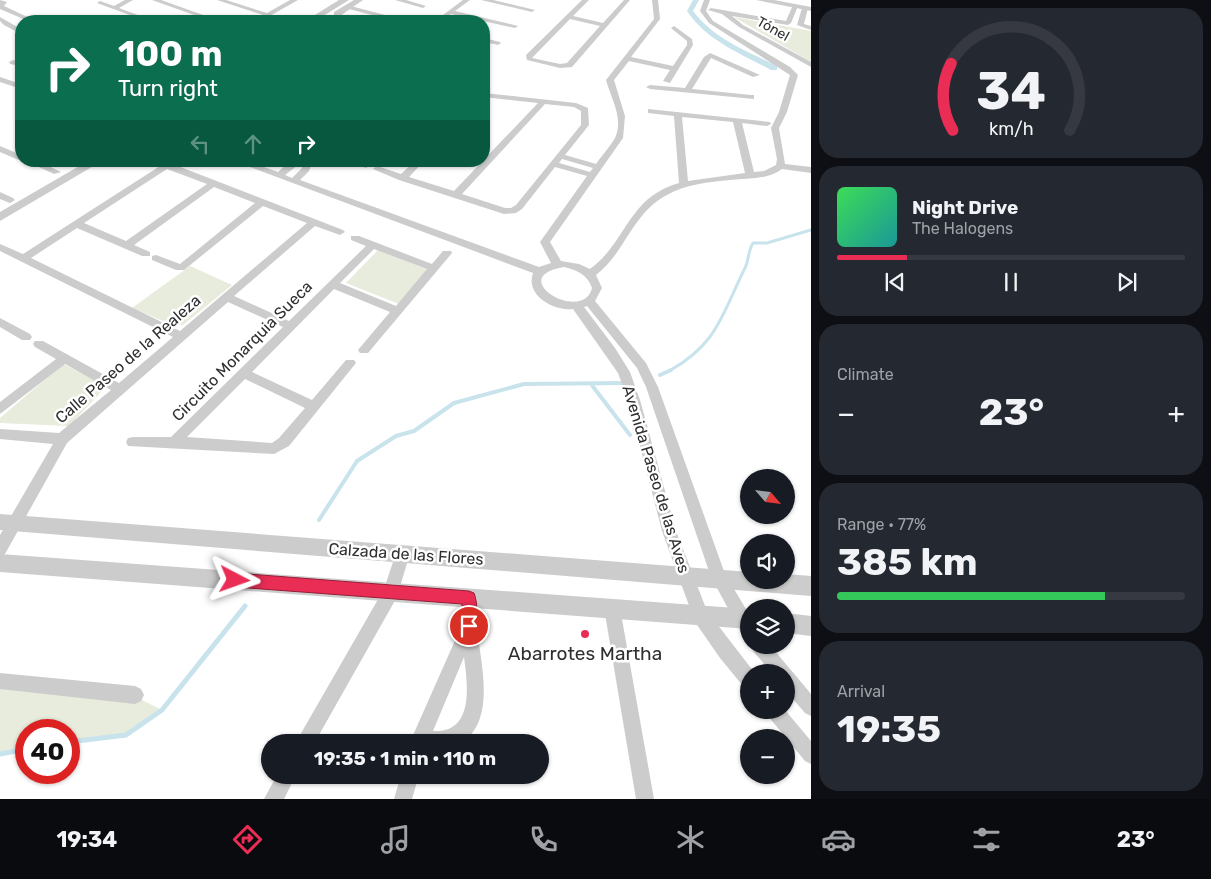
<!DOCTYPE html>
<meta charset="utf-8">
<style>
:root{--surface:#171b24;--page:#242831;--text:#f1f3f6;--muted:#9ea1a6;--line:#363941;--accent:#e92d54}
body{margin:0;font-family:Rubik,sans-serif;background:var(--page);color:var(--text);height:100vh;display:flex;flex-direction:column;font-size:19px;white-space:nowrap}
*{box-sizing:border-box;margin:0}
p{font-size:16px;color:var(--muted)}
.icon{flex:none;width:28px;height:28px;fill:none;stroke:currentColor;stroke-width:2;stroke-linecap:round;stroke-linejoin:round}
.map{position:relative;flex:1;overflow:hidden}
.panel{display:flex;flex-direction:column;gap:8px;padding:8px;background:#0d0f14;width:400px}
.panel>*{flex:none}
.top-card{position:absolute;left:15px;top:15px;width:475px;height:152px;border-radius:20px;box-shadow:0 1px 4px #0004;background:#0b6e4f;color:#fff;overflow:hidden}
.needle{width:32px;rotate:118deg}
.fabs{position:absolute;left:740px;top:469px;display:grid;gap:10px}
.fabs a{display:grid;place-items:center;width:55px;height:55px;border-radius:50%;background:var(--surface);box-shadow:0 1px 4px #0004;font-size:25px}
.speed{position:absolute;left:15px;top:719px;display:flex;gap:10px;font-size:25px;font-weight:700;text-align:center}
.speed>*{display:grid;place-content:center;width:65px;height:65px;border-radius:50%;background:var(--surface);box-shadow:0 1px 4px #0004;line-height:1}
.speed .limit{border:8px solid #d22;background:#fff;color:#111}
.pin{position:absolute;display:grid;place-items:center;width:42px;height:42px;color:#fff;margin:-21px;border:2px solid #fff;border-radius:50%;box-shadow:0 1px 5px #0007}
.me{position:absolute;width:55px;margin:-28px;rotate:94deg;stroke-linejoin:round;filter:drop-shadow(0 0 4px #0008)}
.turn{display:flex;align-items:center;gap:18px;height:105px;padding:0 20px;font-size:22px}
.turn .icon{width:65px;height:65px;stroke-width:2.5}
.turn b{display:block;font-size:35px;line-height:42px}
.lanes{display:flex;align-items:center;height:48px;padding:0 20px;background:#0003;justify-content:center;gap:25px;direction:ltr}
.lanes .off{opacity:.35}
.big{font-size:38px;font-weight:700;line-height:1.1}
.panel .widget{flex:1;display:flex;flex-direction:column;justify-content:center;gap:8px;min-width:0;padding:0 18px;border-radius:20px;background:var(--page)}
.panel .dial{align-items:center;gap:0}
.dial svg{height:130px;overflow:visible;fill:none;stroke:var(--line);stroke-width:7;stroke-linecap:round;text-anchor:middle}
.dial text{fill:var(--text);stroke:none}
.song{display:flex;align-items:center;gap:15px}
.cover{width:60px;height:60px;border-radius:8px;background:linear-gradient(135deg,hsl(130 70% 55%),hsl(180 70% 35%))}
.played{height:5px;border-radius:2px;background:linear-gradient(90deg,var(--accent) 20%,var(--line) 20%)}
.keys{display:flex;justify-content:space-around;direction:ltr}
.heat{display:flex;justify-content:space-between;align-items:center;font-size:28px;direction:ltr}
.charge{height:8px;border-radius:4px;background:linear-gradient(90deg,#34c759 77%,var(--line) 0)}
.trip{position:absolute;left:261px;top:734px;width:288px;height:50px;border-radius:25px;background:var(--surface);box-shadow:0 1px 4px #0004;font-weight:700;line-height:50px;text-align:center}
.tabs{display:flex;height:80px;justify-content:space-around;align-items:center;background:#090b0e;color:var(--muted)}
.tabs .icon{width:35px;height:35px}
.tabs .selected{color:var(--accent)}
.tabs b{font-size:22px;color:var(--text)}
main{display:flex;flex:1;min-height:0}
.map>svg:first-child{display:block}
.green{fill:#e7ecdc}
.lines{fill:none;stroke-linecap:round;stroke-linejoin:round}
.stream-far2{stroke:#c8e3ec;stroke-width:3}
.stream-far1{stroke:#c8e3ec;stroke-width:4}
.stream{stroke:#c8e3ec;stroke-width:5}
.canal{fill:#c8e3ec;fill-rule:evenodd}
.minor{fill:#ccc;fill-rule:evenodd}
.tertiary{fill:#ccc;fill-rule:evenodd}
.route{fill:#e92d54;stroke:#971d37}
.poi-dot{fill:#e92d54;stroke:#fff;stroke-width:2}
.labels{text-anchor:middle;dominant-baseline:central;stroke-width:5;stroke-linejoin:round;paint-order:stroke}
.far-street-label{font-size:14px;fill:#2f2f2f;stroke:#fff}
.street-label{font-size:16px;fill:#2f2f2f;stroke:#fff}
.near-poi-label{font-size:19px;fill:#2f2f2f;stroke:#fff}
</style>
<main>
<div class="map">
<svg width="811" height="799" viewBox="0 0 811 799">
<rect width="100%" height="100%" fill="#fff"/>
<path class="green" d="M734 17 811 31V62Z
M378 250 429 270 399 304 346 283Z
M190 266 232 285 183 325 170 324 132 308Z
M63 364 107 386 69 426 0 423V418Z
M0 685 134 696 162 710 126 735 69 742V730H26V749L0 754Z"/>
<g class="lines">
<path class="stream-far2" d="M669 371C718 344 722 314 745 268 749 260 748 251 753 243H767L811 230"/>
<path class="stream-far1" d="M660 375 671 370
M591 384 630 435
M319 520 357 461 396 436 414 431 454 403 524 384 625 383"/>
<path class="stream" d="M69 742 126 735 162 710 245 606
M0 754 26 749"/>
<path class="canal" d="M693 0H699L693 11C714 39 747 51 777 66V70H771C740 53 707 41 687 11Z"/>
<path class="minor" d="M0 0 7 2 4 6 36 21H28L0 9Z
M125 0H133L119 8 154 21H146L97 3 100 1 114 6Z
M152 0H161L220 21H211Z
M217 0H226L267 13 290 0H298L261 21H254L263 15Z
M395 0H406L426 6 423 8Z
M463 0H470L455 11 518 26 515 28 451 14 442 21H435Z
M481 0H493L535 10 532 12Z
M582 0H589L573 16 603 23 624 0H630L572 67 560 68 527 60 526 55ZM570 19 600 26 567 63 560 64 532 58Z
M652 0H658L660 19 631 57 673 66 687 45V41L671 28 674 26 692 39 693 45 670 83 663 81 670 70 629 61 614 80 625 116 623 138 550 242 561 261 579 264 590 269C627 242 628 197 679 183L674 116 648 113V109L770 122 771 124 767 126 742 123 754 172 764 171 776 165 777 159 771 128 779 112 790 75 709 23 700 11 704 0H710L706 11 713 21 790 67 798 75 787 112 779 128 785 164 811 167V173L782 169C768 180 747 178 730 180 709 182 686 184 667 195 633 212 625 253 596 275L602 288 595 301 646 363 658 387 725 574 749 614V638L743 636 711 577 646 387 637 368 587 306 584 307 615 348 630 372 640 400 676 531 707 611 754 672H749V688L743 686 720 658 695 622 662 531 628 400 618 373 573 309C553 311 525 295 533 273L234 161H247L278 172 289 162 303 161 285 175 292 178 302 168 305 161H313L309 171 300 180 539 267 551 263 540 242 587 176 555 167 522 209 516 213 504 214 399 180 373 169 377 166 401 174 415 161H424L409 177 454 191 538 103 484 97V93L576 103 588 108 589 125 565 155 596 164C602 155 610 147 615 138 624 119 611 98 606 80L654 19ZM545 104 574 107 581 111V125L516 205 511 208H505L462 194ZM682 117 733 122 745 173 688 181ZM562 159 593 168 590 172 559 163ZM564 267C577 270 588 275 592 288 583 325 503 277 564 267Z
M347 5 404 20 405 21H395L345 8Z
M793 5 798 6 791 23 788 25 732 16 743 25 811 62V67L739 27 722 14 708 10 711 8 786 21Z
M805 6 808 8 804 24 811 26V30L797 25 802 8Z
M0 17 21 29V34L4 25 0 21Z
M484 38 500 42 501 43 498 45 484 42Z
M710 53 760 75 753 77 711 58 692 89 751 95H754V99L650 89 646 87 650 85 685 88 704 57Z
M13 60 21 62V66L10 64 9 62Z
M0 77 21 84V89L0 82Z
M0 146 21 155V161L0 152Z
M26 161H38L61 172 54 174Z
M152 161 170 163 343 230 345 232 340 235 315 226 234 296 289 321 366 246 351 240V236H359L432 264 443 251H451L452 253 368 353H360L358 350 390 312 334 289 252 372 312 400 346 360H354L356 363 289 446 274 454 128 446 126 442 128 438 133 437H171L283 327 228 302 67 443 5 554 0 556V535L53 444 0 439V429L59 433 111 390 65 364 0 414V402L56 359 35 347 33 344 35 341H43L119 383 173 337 0 251V244L23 254 160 166ZM167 169 207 184 126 241 84 223ZM214 187 255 203 180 264 156 255 152 256V260L176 270H184L263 206 307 223 180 331 31 258 77 228 142 256H150V252L134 245ZM374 249 427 269 396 306 340 283ZM245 379 305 408 279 438 272 443 187 437Z
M350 161H363L370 165 366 168Z
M0 192 13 198 15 200 10 203 0 199Z
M0 318 30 334 32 337 30 340H22L0 327Z
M403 546 408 548 410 553 397 597 315 742H296L384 589 396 553 398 548Z
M469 590 475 593C479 603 476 616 477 628 480 660 497 720 462 742H410L461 627V598L463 593ZM464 657C468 686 474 733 433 731Z
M612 600 618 602 620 608 654 799H636L604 608 606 602Z
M751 645H770C784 662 797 677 811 694V716L805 713 786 691V672H771L753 651Z
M0 673 135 686 141 689 144 695 141 701 135 704 0 689Z
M765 710H785L811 741V764L805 761 768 716Z
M277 775H296L284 799H264Z
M401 775H419L412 799H394Z"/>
<path class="tertiary" d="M339 0H349L315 21H305Z
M354 0H363L340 16H334V12Z
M756 0H774L811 7V11Z
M88 161H102L0 221V212Z
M0 514 749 572V580H786V574L811 576V596L0 530Z
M0 554 749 609V629L0 572Z
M786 613 811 616V636L786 633Z"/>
</g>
<path class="route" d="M235 573 469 591 474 593C478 603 478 622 474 632L469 634 464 632 462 626V604L235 587 230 585 228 580 230 575Z"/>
<circle class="poi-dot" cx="585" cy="634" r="5"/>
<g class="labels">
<g class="far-street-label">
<text transform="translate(773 29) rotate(29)">Tónel</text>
</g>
<g class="street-label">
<text transform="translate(242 351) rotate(-45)">Circuito Monarquia Sueca</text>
<text transform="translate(128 359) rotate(-41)">Calle Paseo de la Realeza</text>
<text transform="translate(656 479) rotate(73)">Avenida Paseo de las Aves</text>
<text transform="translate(406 554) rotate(4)">Calzada de las Flores</text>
</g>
<g class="near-poi-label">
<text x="585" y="653">Abarrotes Martha</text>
</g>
</g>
</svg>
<div class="fabs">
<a><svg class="needle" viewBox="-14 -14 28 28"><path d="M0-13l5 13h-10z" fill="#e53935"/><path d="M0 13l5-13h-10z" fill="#9ea1a6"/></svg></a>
<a><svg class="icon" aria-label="sound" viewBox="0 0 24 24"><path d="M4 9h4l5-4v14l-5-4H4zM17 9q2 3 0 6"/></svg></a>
<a><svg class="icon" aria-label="layers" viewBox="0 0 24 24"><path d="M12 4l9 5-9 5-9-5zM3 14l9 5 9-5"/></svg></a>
<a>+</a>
<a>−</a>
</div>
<div class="speed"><div class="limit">40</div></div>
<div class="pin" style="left:469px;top:626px;background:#d93025"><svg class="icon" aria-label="arrive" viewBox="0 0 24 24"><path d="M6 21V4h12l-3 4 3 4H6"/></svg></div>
<svg class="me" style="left:235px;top:580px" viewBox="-20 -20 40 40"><path d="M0-17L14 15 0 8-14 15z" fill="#e92d54" stroke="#fff" stroke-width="4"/></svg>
<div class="trip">19:35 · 1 min · 110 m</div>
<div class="top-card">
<div class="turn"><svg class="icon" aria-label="right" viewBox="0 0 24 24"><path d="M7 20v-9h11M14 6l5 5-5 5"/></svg><div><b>100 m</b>Turn right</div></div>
<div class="lanes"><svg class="icon off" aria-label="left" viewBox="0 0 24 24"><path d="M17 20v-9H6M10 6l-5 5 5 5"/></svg><svg class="icon off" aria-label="ahead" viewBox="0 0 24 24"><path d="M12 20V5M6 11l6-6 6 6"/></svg><svg class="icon" aria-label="right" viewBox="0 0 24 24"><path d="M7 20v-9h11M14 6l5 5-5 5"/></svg></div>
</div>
</div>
<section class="panel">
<div class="widget dial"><svg viewBox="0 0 100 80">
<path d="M14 69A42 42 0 1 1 86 69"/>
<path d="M14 69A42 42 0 0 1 13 28" stroke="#e92d54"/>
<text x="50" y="56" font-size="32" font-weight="700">34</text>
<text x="50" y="72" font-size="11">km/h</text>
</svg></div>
<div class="widget">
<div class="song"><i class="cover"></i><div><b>Night Drive</b><p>The Halogens</p></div></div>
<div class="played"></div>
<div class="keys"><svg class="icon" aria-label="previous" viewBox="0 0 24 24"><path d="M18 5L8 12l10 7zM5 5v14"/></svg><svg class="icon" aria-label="pause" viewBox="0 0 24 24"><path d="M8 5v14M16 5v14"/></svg><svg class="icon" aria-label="next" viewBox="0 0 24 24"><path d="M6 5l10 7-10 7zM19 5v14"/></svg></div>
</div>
<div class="widget"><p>Climate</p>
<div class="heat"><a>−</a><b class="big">23°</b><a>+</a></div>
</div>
<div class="widget"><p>Range · 77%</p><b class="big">385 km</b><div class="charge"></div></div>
<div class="widget"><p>Arrival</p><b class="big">19:35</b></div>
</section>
</main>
<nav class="tabs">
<b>19:34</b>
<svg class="icon selected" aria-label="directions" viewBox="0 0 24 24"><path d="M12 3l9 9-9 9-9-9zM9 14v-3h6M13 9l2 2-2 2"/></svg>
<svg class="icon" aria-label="music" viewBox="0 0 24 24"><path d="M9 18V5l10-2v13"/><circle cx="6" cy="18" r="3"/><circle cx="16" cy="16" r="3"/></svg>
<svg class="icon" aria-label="phone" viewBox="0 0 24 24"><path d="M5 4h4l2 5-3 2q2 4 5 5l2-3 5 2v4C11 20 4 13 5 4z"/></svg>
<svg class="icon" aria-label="climate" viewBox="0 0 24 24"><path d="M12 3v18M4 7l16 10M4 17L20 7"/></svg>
<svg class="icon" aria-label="car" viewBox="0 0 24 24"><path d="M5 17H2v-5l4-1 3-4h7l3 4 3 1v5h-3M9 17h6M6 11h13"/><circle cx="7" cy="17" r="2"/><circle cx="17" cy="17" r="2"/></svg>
<svg class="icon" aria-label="filters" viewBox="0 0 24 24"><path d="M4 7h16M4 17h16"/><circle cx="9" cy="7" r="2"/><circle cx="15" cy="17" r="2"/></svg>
<b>23°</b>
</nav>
